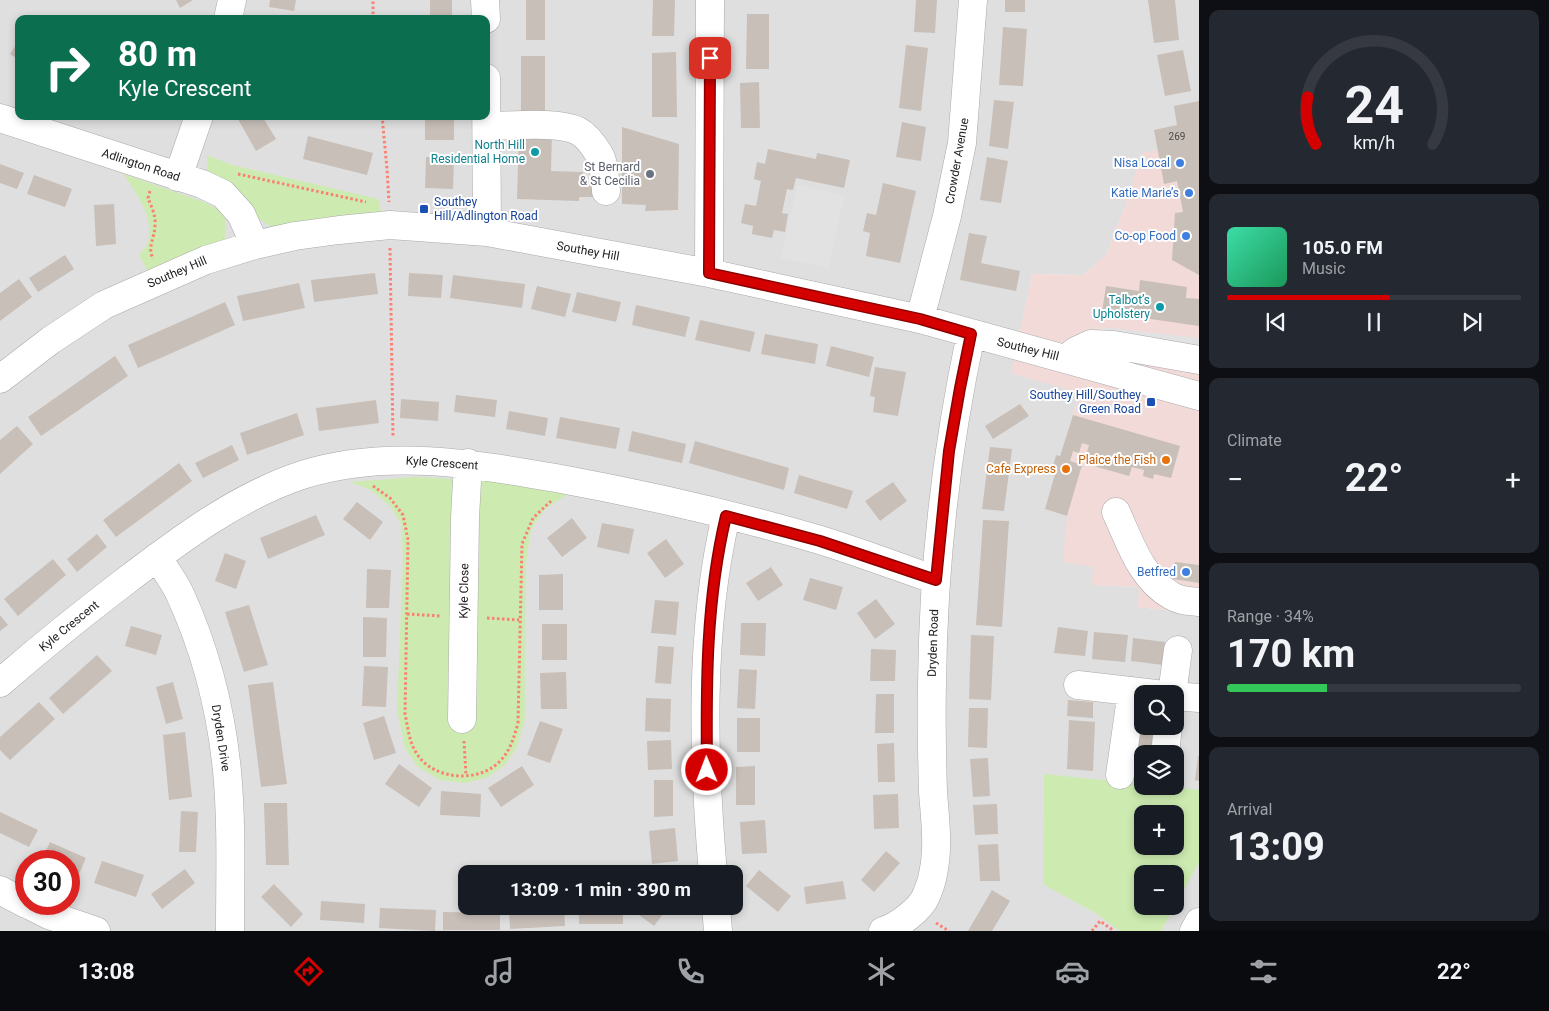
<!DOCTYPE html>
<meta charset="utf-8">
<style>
:root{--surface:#171b24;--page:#242831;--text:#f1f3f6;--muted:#9ea1a6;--line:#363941;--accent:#d40000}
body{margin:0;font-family:Roboto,sans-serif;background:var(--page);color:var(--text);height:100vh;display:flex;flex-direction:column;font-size:19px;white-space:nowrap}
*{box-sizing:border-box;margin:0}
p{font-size:16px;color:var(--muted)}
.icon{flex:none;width:28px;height:28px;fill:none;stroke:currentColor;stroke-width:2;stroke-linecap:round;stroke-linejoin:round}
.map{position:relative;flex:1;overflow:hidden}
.drawer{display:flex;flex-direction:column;gap:10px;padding:10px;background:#0d0f14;width:350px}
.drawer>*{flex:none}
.banner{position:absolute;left:15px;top:15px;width:475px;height:105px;border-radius:10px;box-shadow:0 2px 8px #0003;background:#0b6e4f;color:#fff;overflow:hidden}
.fabs{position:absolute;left:1134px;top:685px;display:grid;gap:10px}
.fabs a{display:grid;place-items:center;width:50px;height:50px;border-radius:10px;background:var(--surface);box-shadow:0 2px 8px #0003;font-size:25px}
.speed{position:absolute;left:15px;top:850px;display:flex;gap:10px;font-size:25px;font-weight:700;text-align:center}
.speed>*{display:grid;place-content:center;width:65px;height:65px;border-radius:50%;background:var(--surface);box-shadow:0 2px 8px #0003;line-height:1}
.speed .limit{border:8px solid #d22;background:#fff;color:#111}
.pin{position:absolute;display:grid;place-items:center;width:42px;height:42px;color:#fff;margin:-21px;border-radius:10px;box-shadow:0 2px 8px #0006}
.me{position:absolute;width:55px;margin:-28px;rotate:359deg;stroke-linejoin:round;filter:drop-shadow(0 0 4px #0008)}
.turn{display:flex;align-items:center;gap:18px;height:105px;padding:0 20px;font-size:22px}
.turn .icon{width:65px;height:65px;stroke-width:2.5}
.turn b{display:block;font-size:35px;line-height:42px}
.big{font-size:38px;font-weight:700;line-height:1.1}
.drawer .widget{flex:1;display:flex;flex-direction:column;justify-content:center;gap:8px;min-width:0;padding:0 18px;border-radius:10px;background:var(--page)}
.drawer .dial{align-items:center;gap:0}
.dial svg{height:130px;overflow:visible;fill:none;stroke:var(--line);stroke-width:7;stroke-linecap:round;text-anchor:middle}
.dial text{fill:var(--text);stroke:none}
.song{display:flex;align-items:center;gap:15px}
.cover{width:60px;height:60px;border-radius:8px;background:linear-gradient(135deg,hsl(160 70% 55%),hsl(150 70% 35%))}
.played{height:5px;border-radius:2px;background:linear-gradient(90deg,var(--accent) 55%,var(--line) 55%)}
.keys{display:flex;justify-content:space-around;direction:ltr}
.heat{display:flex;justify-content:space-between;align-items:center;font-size:28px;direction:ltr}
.charge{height:8px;border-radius:4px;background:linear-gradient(90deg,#34c759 34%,var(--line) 0)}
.trip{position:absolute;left:458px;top:865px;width:285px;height:50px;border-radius:10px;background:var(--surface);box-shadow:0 2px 8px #0003;font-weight:700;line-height:50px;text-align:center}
.tab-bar{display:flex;height:80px;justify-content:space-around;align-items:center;background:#090b0e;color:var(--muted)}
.tab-bar .icon{width:35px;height:35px}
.tab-bar .on{color:var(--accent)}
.tab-bar b{font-size:22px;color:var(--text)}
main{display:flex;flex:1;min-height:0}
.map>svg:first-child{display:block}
.residential{fill:#e0dfdf;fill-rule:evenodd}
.commercial{fill:#f2dad9}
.grass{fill:#cdebb0;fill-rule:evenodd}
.parking{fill:#e2e2e2}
.building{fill:#c7bfb8}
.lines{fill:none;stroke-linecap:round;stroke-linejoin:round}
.minor-casing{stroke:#a9a9a9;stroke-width:29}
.path{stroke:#fa8072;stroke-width:3;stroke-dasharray:2.5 2.5;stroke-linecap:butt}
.minor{stroke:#fff;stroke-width:28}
.route-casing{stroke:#8a0000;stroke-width:12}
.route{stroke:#d40000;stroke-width:9}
.culture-dot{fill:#0f9aa8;stroke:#fff;stroke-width:2}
.shop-dot{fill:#3f7fe0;stroke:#fff;stroke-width:2}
.worship-dot{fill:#6b7280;stroke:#fff;stroke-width:2}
.transit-dot{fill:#1a4fb4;stroke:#fff;stroke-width:2}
.food-dot{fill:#e8710a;stroke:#fff;stroke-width:2}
.labels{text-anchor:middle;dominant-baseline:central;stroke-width:4;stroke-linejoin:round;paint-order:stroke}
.number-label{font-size:10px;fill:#4b4948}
.culture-label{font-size:12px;fill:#0d838f;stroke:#fff;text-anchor:end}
.street-label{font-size:12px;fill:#222;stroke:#fff}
.shop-label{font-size:12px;fill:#366cbe;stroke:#fff;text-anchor:end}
.worship-label{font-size:12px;fill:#5b616d;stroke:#fff;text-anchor:end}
.transit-label{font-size:12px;fill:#164399;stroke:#fff;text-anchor:start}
.food-label{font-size:12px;fill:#c56008;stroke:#fff;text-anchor:end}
</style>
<main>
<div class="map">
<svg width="1199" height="931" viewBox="0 0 1199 931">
<rect width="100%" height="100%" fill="#f2efe9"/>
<path class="residential" d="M0 0H1199V141L1124 209 1106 255 1083 275 1032 274 1012 372 1080 393 1060 456 1056 455 1051 472 1055 474 1045 509 1067 516 1094 567 1092 585 1140 587 1138 607 1199 614V931H0ZM19 19H486V116H19ZM1142 694H1175V726H1142ZM1142 754H1175V786H1142ZM1142 814H1175V846H1142ZM26 861H69V904H26ZM466 874H734V906H466ZM1142 874H1175V906H1142Z"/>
<path class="commercial" d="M1199 141V614L1138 607 1139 587 1091 585 1094 567 1063 562 1067 516 1045 509 1055 474 1051 473 1056 455 1061 456 1080 393 1011 373 1032 274 1083 275 1106 255 1124 209 1142 153Z"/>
<path class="grass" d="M207 155 232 165 378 199 382 215 273 228 255 216 208 172Z
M124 174 206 203 226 214 225 239 148 272 139 255C142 251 147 247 148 242 155 217 136 194 124 174Z
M416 477 491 481 571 492 545 509 531 529 526 563 525 719 517 747 505 765 486 778 465 783 440 780 418 767 405 748 397 710 403 559 401 524 391 507 371 490 350 482Z
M1044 774 1142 784V786H1164L1199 790V862L1175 906V874H1142V906H1175L1161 931H1120L1097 914 1043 884ZM1142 814H1175V846H1142Z"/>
<path class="parking" d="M797 185 844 195 829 268 781 258Z
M1101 327 1199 338V374L1098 347Z"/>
<path class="building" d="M176 0H193L180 8Z
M270 0H296L294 11 269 7Z
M430 0H452V15H430Z
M526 0H545V40H526Z
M653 0H675L674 36H652Z
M916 0H937L935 33 914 32Z
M1005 0H1025V12H1005Z
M1148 0H1175L1179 40 1154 43Z
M747 14H769V69H746Z
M1003 27 1027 29 1023 86 999 85Z
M19 40V60L10 54Z
M906 45 928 48 921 111 899 108Z
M1183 50 1191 91 1165 96 1157 55Z
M676 52 677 117H652V53Z
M521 56H545V114H521Z
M759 82 760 128H741L740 83Z
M994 100 1014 102 1008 149 989 146Z
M1199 101V275L1172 260 1175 213 1183 212 1177 181 1164 184 1154 130 1177 125 1174 106Z
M243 116H262L276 139 256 151 238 119Z
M425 116H454V140H425Z
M902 122 926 127 921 161 896 157Z
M622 127 679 144 678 210 645 211 646 205 622 204Z
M519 131 552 132 551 171 583 172V179L594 180V197H579V201L517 199Z
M308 136 373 153 367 175 303 159Z
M768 149 816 159 817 153 850 160 844 188 796 178 793 190 787 189 782 213 788 214 785 232 774 230 772 238 752 234 753 226 741 223 745 204 756 206 761 181 754 179 757 162 765 164Z
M426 157 454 158 453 189 425 188Z
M987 157 1008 161 1001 203 980 200Z
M0 164 24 173 17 189 0 183Z
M34 175 72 189 65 207 27 194Z
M883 183 916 191 900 263 866 256 870 233 863 231 867 213 876 215Z
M114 204 116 244 96 246 94 205Z
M969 233 987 236 981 263 1020 271 1016 291 960 280Z
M65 255 74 269 38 292 29 278Z
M375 273 378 294 314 302 311 280Z
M409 273 443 275 441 298 408 296Z
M453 275 525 284 522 308 450 298Z
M19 279 32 297 0 321V293Z
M1140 280 1187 287 1186 298 1199 299V326L1102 312 1106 286 1139 291Z
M299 283 305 308 243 321 237 296Z
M537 286 571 294 565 317 531 309Z
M577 292 621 302 616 322 572 312Z
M225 302 235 325 138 368 128 345Z
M636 305 690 317 685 337 632 325Z
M700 320 755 332 750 352 695 340Z
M765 334 818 344 815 364 761 354Z
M831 346 874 357 869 377 826 366Z
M115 356 128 376 41 436 28 417Z
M875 367 906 372 898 416 873 412 875 397 870 396Z
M456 395 497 400 495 417 454 412Z
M401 399 439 402 438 421 400 418Z
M376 400 379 423 319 431 316 408Z
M1020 404 1029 416 993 439 985 426Z
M509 411 548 418 545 436 506 429Z
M297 413 304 435 247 455 240 433Z
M1073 415 1180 446 1171 478 1154 474 1153 479 1143 476 1144 470 1132 467 1129 476 1094 466 1095 462 1085 459 1089 445 1082 443 1079 453 1073 451 1070 461 1082 465 1067 516 1045 509 1055 474 1051 473 1056 455 1060 456Z
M560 417 620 428 616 449 556 438Z
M17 426 33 444 0 474V440Z
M632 431 686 444 682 463 628 451Z
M695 441 789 468 784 490 689 463Z
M232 445 239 460 203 478 195 463Z
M990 447 1012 449 1004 511 982 509Z
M179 463 192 481 116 537 103 520Z
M799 475 853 491 847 509 794 493Z
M893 482 907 501 880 521 865 501Z
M357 502 383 522 370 540 343 519Z
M316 515 325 535 268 559 260 538Z
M572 518 587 538 562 557 547 538Z
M983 520 1009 521 1002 627 976 625Z
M602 523 634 529 629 554 597 547Z
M97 534 107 547 77 572 67 559Z
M666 539 684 564 665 578 647 553Z
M225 553 246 561 236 589 215 581Z
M53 559 66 575 18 616 4 599Z
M1175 562 1199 565V583L1173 579Z
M771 567 783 585 758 601 746 583Z
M367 569 391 570 389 608H366Z
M563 574V610H539V575Z
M810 578 843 587 836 610 803 600Z
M876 599 895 624 875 639 857 613Z
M655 600 679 602 676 635 651 633Z
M249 605 268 665 244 672 225 612Z
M0 615 8 625 0 631Z
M363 617 387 618 386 657H363Z
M741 623H766L765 656 740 655Z
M542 624H567V660H542Z
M131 626 162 635 156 655 125 646Z
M1058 627 1088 631 1085 656 1054 653Z
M1094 632 1128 635 1125 662 1092 659Z
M971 635 994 636 991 700 969 699Z
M1133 638 1165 642 1163 665 1131 661Z
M658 646 674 647 671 684 655 683Z
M871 649 896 650 895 681H870Z
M97 655 112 671 63 714 49 698Z
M364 666 388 667 386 707 362 706Z
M739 669 757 670 755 709 737 708Z
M566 672 567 709H541L540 673Z
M173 682 183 719 166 724 156 687Z
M273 682 287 784 261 787 248 685Z
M876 694H894V733H875Z
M646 698 671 699 670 732 645 731Z
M1068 700 1093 702V718L1067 716Z
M39 702 55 719 10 760 0 750V737Z
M969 708H988L987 748 968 747Z
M384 716 396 753 374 760 363 723Z
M737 718H760V752H737Z
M1069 720 1095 722 1093 771 1067 769Z
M540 721 563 729 550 763 527 755Z
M185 732 192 797 169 800 163 735Z
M1139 733 1156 735 1154 754H1142V756L1136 755Z
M671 740 672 769 648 770 647 741Z
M894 743 895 782H878L877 744Z
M1198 756H1199V781L1195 780Z
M988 758 990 796 973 797 970 759Z
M399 764 432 788 419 807 385 784Z
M522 766 534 785 501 807 488 788Z
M755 766V805H736V767Z
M654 780H673V816L654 817Z
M441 791 481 794 480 817 440 815Z
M898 794 899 828 874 829 873 795Z
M264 803H287L289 865H266Z
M997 804 998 834 975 835 973 805Z
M181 811 198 812 196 852H179Z
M0 812 38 830 29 847 0 833Z
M765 820 767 853 742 854 740 822Z
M675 828 678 861 652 864 649 831Z
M50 842 86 858 79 874 69 869V861H52L43 857Z
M998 844 1000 881H980L978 845Z
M886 851 900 863 874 892 861 880Z
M102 861 144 875 136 897 94 883Z
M185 869 195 883 162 909 151 894Z
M759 870 791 896 778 912 746 886Z
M843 881 846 899 806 904 804 887Z
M274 884 303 914 291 927 261 897Z
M992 890 1010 901 992 931H968Z
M321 901 365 904 364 923 320 920Z
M564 906 565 926 510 929 509 908Z
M579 906H623V924H579Z
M645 906H669L654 926 639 915Z
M380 908 436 910 435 931 379 928Z
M443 912 500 913V930H443Z"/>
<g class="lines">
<g class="minor-casing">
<path id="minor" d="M485 0 486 19
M228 19 232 0
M486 78 487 232
M0 118 202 184 223 194 241 214 255 245
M487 126C511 126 558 121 578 131 586 135 594 146 599 154 605 165 605 179 606 191
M178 177 199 116
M709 273 710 0
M920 319 947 216 962 143 973 0
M1066 359 1076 351 1091 344 1114 345 1199 360
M0 379 51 340 104 305 206 260 255 245 295 236 339 230 390 225 487 232 709 273 920 319 1199 396
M1116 512C1130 542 1141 579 1172 596 1180 601 1190 601 1199 602
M157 557C164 568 173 580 179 592 205 648 221 710 227 771 232 824 230 878 230 931
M0 683C40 648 81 615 123 583 178 541 236 497 302 475 387 448 475 464 561 479 648 495 735 515 820 540 859 552 898 567 936 580
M1078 685 1156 694
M1172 694 1178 650
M1175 696 1199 698
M462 719 465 518 468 463
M1165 754 1168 726
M1120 775 1132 691
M713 874C703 757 699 631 726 516
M0 890 26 904
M27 904 49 915 96 931
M716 906 718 931
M883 931C897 927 921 909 926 896 929 889 932 881 933 874 939 847 935 819 933 792 932 756 931 721 932 686 933 568 946 450 971 334
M1194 931 1199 922"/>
</g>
<path class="path" d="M373 19V0
M382 116 387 169 389 202
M238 174 366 202
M150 191 148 198C151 206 156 215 155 225 155 238 147 246 153 259
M390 248 393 437
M373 486 390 498 403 515 408 540 405 714C408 728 409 742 417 754 433 780 480 784 501 760 511 749 514 737 518 723L522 544 533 518 551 501
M407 614 441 616
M487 618 519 620
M464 741 466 775
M936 923 949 931
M1092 931 1100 921 1114 931"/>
<use href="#minor" class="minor"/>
</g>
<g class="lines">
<g class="route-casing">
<path id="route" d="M707 770C706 684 706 600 726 516L820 541 936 580 949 451 960 388 971 334 920 319 709 273 710 58"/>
</g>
<use href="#route" class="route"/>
</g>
<g class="culture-dot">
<circle cx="535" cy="152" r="5"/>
<circle cx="1160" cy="307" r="5"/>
</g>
<g class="shop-dot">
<circle cx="1180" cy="163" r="5"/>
<circle cx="1189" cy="193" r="5"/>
<circle cx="1186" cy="236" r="5"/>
<circle cx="1186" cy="572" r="5"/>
</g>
<circle class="worship-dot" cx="650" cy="174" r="5"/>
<g class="transit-dot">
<rect x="419" y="204" width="10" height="10" rx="2.5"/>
<rect x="1146" y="397" width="10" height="10" rx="2.5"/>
</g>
<g class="food-dot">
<circle cx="1166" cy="460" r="5"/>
<circle cx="1066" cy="469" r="5"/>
</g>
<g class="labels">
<g class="number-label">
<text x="1177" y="136">269</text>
</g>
<g class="culture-label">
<text x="525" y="145">North Hill<tspan x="525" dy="14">Residential Home</tspan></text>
<text x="1150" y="300">Talbot’s<tspan x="1150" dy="14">Upholstery</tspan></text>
</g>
<g class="street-label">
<text transform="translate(957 161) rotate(-80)">Crowder Avenue</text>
<text transform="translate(141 165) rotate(18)">Adlington Road</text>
<text transform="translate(588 251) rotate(10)">Southey Hill</text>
<text transform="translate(177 272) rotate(-23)">Southey Hill</text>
<text transform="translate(1028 349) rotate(14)">Southey Hill</text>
<text transform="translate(442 463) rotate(4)">Kyle Crescent</text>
<text transform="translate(464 591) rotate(-89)">Kyle Close</text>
<text transform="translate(69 626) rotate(-39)">Kyle Crescent</text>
<text transform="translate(933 643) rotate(-88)">Dryden Road</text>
<text transform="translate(221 738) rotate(81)">Dryden Drive</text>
</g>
<g class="shop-label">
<text x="1170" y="163">Nisa Local</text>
<text x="1179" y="193">Katie Marie’s</text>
<text x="1176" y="236">Co-op Food</text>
<text x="1176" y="572">Betfred</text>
</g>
<g class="worship-label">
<text x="640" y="167">St Bernard<tspan x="640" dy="14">&amp; St Cecilia</tspan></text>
</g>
<g class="transit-label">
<text x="434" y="202">Southey<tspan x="434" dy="14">Hill/Adlington Road</tspan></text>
<text x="1141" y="395" text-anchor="end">Southey Hill/Southey<tspan x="1141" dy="14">Green Road</tspan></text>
</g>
<g class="food-label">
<text x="1156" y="460">Plaice the Fish</text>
<text x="1056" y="469">Cafe Express</text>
</g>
</g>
</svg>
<div class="fabs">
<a><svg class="icon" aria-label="search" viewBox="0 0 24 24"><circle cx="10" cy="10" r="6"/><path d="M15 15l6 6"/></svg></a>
<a><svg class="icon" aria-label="layers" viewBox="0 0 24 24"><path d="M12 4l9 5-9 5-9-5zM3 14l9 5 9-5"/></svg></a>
<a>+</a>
<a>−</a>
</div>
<div class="speed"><div class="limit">30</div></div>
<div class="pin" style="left:710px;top:58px;background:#d93025"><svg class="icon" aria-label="arrive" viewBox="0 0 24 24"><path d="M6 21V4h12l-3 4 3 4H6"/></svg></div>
<svg class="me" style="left:707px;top:770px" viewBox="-20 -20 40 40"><circle r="17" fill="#d40000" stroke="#fff" stroke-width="3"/><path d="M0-11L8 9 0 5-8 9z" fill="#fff"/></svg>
<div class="trip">13:09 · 1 min · 390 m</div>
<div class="banner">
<div class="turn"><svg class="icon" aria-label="right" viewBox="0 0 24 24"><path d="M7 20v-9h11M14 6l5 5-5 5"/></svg><div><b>80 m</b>Kyle Crescent</div></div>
</div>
</div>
<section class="drawer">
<div class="widget dial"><svg viewBox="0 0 100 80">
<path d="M14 69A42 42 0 1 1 86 69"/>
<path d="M14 69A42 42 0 0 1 9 40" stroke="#d40000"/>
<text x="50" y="56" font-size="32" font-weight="700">24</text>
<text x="50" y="72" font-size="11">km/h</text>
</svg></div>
<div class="widget">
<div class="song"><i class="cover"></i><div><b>105.0 FM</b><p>Music</p></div></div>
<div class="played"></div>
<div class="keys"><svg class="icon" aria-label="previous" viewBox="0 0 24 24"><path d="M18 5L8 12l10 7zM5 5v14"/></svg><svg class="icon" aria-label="pause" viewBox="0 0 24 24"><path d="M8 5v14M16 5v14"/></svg><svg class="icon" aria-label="next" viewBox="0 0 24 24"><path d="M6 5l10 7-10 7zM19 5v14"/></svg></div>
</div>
<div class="widget"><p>Climate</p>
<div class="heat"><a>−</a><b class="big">22°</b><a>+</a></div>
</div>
<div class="widget"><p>Range · 34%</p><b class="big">170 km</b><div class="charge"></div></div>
<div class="widget"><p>Arrival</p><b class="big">13:09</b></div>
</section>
</main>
<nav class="tab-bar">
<b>13:08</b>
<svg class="icon on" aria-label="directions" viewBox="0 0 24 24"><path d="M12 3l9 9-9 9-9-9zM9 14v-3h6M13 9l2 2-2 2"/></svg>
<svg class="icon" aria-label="music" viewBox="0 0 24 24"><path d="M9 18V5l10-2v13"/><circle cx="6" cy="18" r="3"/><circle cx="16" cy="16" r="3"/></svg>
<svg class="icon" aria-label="phone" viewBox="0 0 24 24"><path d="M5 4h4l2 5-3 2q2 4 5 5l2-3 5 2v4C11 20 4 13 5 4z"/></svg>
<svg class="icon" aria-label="climate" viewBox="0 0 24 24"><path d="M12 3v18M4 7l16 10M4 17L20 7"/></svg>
<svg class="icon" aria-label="car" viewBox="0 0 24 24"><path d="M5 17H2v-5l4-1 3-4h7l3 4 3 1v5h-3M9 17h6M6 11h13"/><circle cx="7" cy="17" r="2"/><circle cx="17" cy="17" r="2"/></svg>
<svg class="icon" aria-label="filters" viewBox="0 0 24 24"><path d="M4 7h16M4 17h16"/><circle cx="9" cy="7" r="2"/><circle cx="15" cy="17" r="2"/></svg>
<b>22°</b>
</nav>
